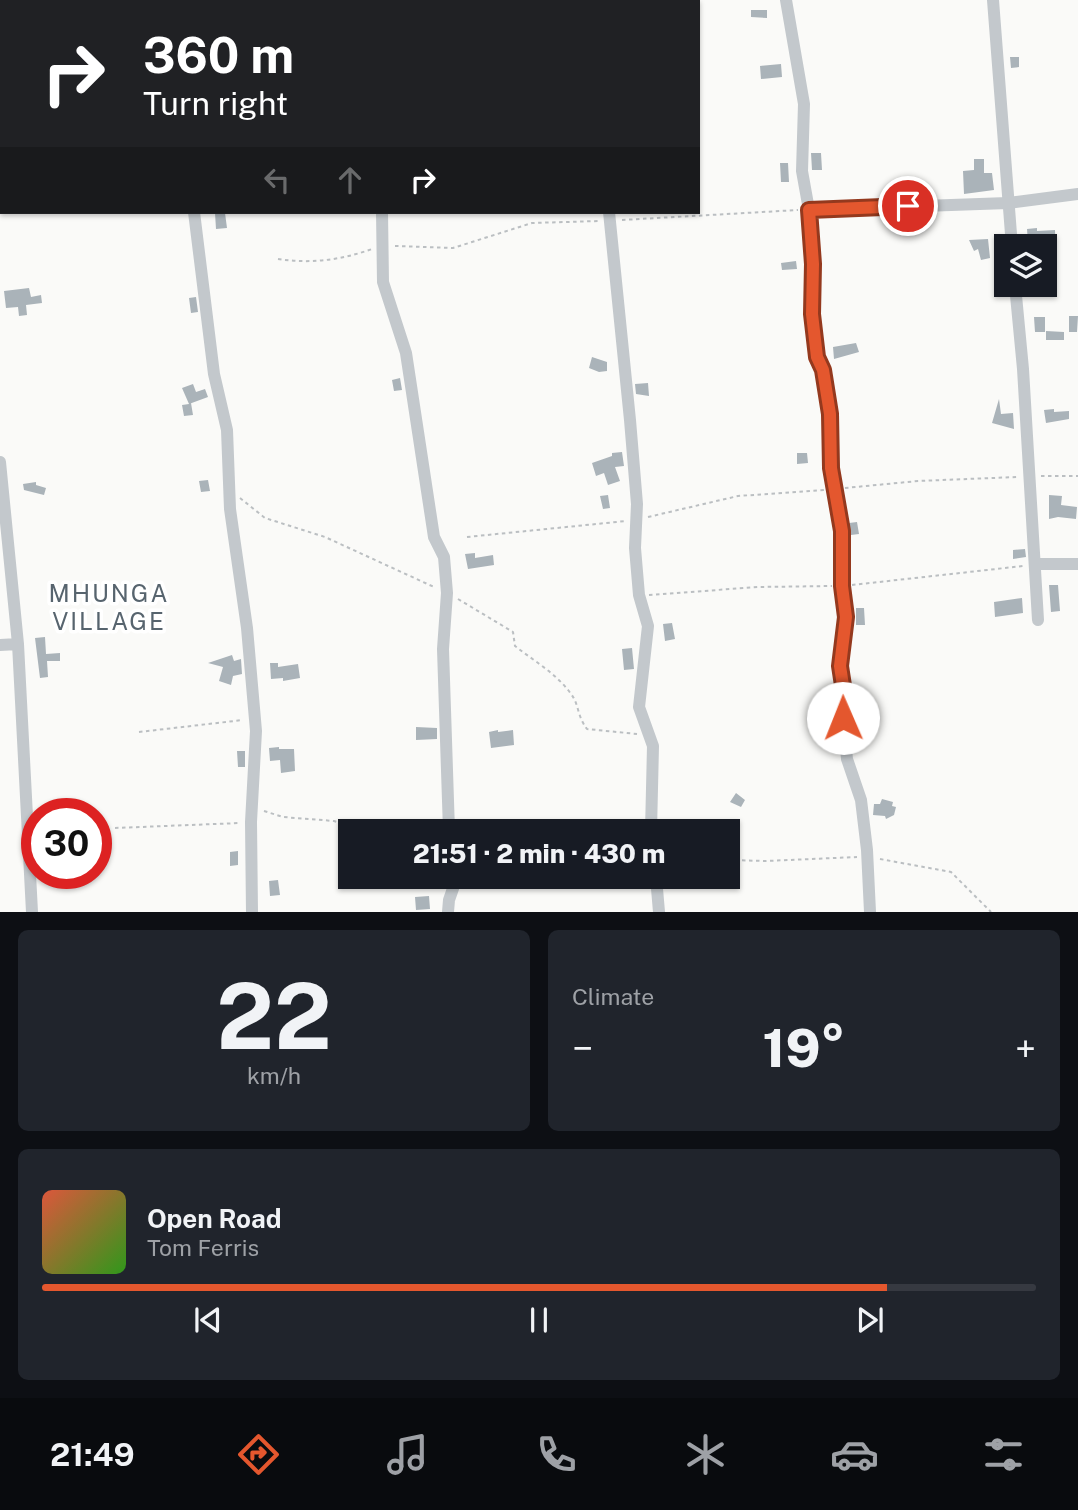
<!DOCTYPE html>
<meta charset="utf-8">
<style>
:root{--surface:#171b24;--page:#20242c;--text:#f1f3f6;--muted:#9ea1a6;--line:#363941;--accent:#e4572e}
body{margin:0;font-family:"Public Sans",sans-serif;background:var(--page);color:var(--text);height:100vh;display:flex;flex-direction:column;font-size:26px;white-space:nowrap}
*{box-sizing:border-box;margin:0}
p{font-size:23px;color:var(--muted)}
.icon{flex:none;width:38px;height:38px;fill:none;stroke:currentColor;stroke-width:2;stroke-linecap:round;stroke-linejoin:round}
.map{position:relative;height:912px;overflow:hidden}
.sheet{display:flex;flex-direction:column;gap:18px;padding:18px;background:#0d0f14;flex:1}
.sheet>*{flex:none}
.guide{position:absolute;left:0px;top:0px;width:700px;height:214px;box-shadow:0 2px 5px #0004;background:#202124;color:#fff;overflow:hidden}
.tools{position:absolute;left:994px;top:234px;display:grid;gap:14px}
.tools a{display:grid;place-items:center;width:63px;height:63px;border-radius:0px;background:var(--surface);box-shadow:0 2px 5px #0004;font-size:35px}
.speed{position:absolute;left:21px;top:798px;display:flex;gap:14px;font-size:35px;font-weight:700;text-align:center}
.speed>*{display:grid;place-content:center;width:91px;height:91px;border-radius:50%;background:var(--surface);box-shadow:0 2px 5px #0004;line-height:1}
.speed .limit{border:10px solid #d22;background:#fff;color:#111}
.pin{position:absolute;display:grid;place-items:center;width:60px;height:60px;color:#fff;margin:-30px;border:4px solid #fff;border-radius:50%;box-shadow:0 2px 7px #0007}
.me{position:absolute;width:77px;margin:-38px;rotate:359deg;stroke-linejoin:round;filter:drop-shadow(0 0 5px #0008)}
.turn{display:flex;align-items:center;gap:24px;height:147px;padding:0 28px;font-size:32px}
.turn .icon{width:91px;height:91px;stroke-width:2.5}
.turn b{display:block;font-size:49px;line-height:60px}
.lanes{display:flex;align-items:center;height:66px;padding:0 28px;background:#0003;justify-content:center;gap:35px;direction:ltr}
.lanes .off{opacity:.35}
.big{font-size:52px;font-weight:800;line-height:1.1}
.sheet .tile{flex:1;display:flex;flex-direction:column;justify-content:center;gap:10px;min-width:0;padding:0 24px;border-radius:10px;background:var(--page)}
.sheet .dial{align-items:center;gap:0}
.dial b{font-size:91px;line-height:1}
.song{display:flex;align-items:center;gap:21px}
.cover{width:84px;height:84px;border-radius:10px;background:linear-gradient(135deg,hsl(10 70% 55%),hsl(110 70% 35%))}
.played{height:7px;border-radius:4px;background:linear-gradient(90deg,var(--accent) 85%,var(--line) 85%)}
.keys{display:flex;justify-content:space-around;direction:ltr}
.heat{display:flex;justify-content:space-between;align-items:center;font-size:38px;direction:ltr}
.sheet .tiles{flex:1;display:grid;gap:18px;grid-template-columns:1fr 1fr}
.tile:last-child{grid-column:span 2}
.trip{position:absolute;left:338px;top:819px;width:402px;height:70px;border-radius:0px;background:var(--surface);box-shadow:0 2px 5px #0004;font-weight:800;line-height:70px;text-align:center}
.tab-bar{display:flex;height:112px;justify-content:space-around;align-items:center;background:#090b0e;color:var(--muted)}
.tab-bar .icon{width:49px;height:49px}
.tab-bar .current{color:var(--accent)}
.tab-bar b{font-size:32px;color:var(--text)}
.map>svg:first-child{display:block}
.building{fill:#aab3b9}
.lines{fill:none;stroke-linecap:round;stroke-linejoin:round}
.path{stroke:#bbbfc2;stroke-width:2;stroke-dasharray:3.5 3.5;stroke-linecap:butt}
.minor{stroke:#c3c8cc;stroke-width:12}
.route-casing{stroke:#94391e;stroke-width:18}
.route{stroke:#e4572e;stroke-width:12}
.labels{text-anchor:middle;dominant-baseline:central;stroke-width:7;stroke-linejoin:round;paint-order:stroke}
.quarter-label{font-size:24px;letter-spacing:2px;fill:#57646e;stroke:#fff}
</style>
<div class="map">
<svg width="1078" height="912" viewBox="0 0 1078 912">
<rect width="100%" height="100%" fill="#fafaf8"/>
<path class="building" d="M751 10H767V18L751 17Z
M1010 57H1019V67L1011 68Z
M781 64 782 77 761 79 760 66Z
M811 153H821L822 170H812Z
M974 159H984V173H992L994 190 964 194 963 171 974 170Z
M780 163H788L789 182H781Z
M215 213H225L227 228 216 229Z
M1037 228V231L1055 230 1056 258 1051 259 1049 241 1028 243 1027 229Z
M988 239 990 258 981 260 978 249 974 251 969 240Z
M796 261 797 269 782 270 781 263Z
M29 288 31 297 41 295 42 303 26 305 27 315 19 316 18 307 6 308 4 291Z
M196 297 198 312 191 313 189 298Z
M1069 316H1078L1077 332H1069Z
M1034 317H1045V332H1035Z
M1046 331 1064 332V340H1046Z
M856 343 859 352 834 359 833 347Z
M592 357 607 362V371L599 372 589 368Z
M400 378 402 390 394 391 392 380Z
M648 383 649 396 636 394 635 384Z
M193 384 196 392 205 389 208 397 189 404 191 403 193 415 184 416 182 405 189 404 182 388Z
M999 399 1001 414 1013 413 1014 429 992 423Z
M1054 409V412L1069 411V419L1046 423 1044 410Z
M622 452 624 466 615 467 620 481 608 485 604 473 596 476 592 463 612 456V453Z
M797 453H807L808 463 797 464Z
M208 480 210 491 201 492 199 481Z
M36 482V485L46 488 44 495 24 490 23 484Z
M608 495 610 508 603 509 600 496Z
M1049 495 1062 496 1061 505 1077 507 1076 519 1058 517 1049 519Z
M857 522 859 534 851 535 849 523Z
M1025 549 1026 557 1013 559V550Z
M475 553V558L493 555 494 565 468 569 465 554Z
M1049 585H1058L1060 611 1051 612Z
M1022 598 1023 613 995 617 994 602Z
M856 608H864L865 625H856Z
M672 623 675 639 665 641 663 624Z
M45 637 46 654 60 653V661H47L48 677 40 678 35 638Z
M632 648 634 669 624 670 622 649Z
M232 655 234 661 241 659 242 674 233 676 231 685 219 681 223 667 208 663Z
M270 663H278V667L298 664 300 678 283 681V678L271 679Z
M416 727 437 728V739L416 740Z
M498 730V732L513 730 514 745 491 748 489 732Z
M279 747V749H294L295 771 281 773 280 760 270 761 269 748Z
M237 751H245V767H238Z
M736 793 745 800 741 807 730 802Z
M882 799 893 802 892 806 896 807 894 815 886 819 885 816 873 815 874 804H880Z
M238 851V865L230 866V852Z
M278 880 280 895 270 896 269 881Z
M429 896 430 909 416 910 415 897Z"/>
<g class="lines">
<path class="path" d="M622 220 798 210
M395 246 453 248 532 223 599 221
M278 259C311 264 341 260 372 249
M1041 476H1078
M845 488 918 481 1017 477
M240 498 265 518 325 537 434 587
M648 517 738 496 825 490
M467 537 626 521
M852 585 1023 566
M649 595 758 587 832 586
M458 599 513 632 515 646C534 661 557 674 571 694 579 704 577 716 587 729L637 734
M139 732 243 720
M264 811 283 817 334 821 362 831
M115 828 240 823
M880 859 951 872 991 912
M728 860 766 861 857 857"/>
<path class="minor" d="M152 0 189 2
M585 0V2
M786 0 804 104 802 171 809 210 813 264 812 314 817 357 823 370 830 414 832 468 842 532V586L846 617 840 666 843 692V718L847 759 861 800 867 850 870 912
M993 0 1012 247
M351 2 358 0
M809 210 1008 203 1078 194
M194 212 214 374 227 430 230 509 247 628 256 731 251 822 252 912
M382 212 383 282 406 353 434 537 444 557 447 593 443 649 449 831
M609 212 630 420 637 504 635 548 639 595 648 626 639 707 653 746 651 831
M1015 285 1023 369 1038 620
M0 462 18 644 32 912
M1035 564H1078
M0 645 18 644
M656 877 659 912
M448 912 449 900 457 877"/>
</g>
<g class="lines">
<g class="route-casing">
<path id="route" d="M843 718 844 692 840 666 846 617 842 586V531L831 468 830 414 823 370 817 357 812 314 813 264 809 210 908 206"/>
</g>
<use href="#route" class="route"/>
</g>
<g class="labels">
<g class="quarter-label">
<text x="109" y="593">MHUNGA<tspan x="109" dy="28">VILLAGE</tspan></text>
</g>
</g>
</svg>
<div class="tools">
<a><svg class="icon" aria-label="layers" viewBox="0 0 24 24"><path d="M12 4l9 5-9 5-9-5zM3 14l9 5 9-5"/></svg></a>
</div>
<div class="speed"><div class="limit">30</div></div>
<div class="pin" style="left:908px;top:206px;background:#d93025"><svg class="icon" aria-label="arrive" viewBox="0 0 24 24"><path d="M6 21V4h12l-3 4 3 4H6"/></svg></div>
<svg class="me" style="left:843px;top:718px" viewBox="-20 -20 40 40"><circle r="19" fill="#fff"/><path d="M0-13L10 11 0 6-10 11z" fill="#e4572e"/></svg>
<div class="trip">21:51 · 2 min · 430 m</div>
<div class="guide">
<div class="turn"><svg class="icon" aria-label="right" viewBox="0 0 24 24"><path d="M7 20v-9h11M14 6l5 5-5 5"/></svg><div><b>360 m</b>Turn right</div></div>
<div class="lanes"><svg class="icon off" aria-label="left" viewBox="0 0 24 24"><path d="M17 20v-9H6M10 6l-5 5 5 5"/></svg><svg class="icon off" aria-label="ahead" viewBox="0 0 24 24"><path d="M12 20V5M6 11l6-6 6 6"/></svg><svg class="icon" aria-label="right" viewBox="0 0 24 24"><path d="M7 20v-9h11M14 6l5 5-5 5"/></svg></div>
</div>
</div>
<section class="sheet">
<div class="tiles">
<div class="tile dial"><b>22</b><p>km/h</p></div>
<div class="tile"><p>Climate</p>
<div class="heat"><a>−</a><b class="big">19°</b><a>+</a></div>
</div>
<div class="tile">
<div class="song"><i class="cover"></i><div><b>Open Road</b><p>Tom Ferris</p></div></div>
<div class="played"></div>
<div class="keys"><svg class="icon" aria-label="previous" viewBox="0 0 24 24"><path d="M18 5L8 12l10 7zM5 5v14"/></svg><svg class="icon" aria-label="pause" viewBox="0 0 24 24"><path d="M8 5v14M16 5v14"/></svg><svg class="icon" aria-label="next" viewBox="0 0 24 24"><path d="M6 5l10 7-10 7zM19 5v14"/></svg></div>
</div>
</div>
</section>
<nav class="tab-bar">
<b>21:49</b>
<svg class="icon current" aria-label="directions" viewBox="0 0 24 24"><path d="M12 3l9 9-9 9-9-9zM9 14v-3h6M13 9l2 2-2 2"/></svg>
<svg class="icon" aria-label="music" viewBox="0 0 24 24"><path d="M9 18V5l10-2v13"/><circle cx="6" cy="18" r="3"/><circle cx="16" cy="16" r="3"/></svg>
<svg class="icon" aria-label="phone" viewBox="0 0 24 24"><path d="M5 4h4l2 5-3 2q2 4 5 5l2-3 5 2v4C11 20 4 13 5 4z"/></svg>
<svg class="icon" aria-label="climate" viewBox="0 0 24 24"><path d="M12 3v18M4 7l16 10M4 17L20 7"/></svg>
<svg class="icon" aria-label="car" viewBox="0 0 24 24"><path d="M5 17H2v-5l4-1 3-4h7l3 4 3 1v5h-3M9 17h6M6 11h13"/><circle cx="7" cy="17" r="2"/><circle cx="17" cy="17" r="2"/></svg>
<svg class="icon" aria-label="filters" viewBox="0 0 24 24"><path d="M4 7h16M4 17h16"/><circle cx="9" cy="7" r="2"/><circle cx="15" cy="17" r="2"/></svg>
</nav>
